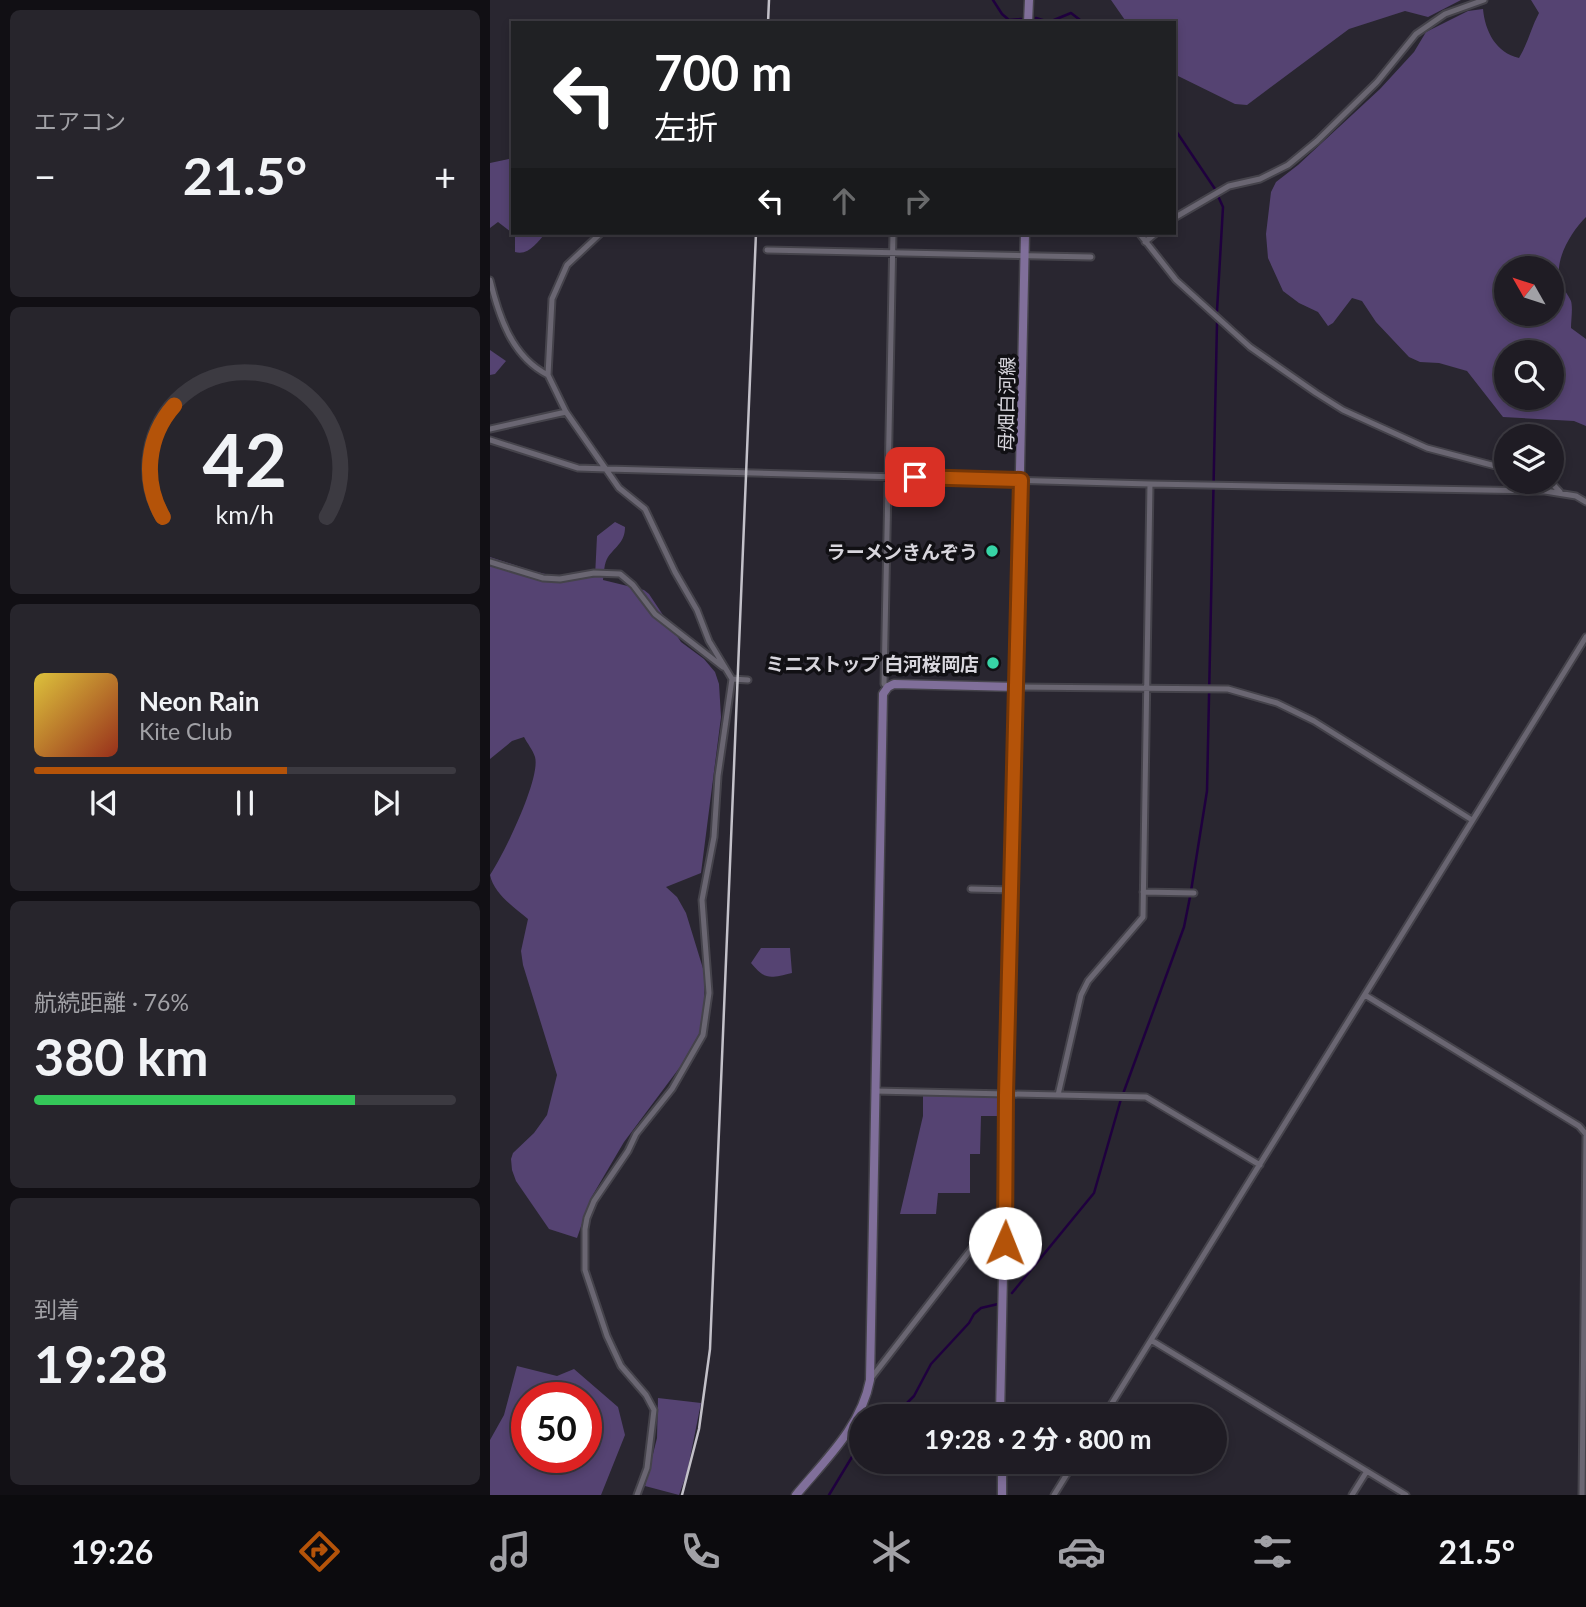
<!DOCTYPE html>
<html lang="ja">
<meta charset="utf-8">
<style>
:root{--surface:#1f1c24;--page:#27252c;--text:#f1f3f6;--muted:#a1a1a6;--line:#3c3a41;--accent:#b45309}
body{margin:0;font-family:Lato,"Noto Sans JP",sans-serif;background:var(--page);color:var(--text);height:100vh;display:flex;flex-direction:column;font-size:26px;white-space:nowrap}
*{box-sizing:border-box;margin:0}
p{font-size:23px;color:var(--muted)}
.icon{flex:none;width:38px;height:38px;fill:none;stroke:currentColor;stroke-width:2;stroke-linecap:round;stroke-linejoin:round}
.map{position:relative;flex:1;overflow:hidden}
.panel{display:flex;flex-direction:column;gap:10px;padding:10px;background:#110f14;width:490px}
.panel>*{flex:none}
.hud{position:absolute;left:21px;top:21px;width:665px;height:214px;border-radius:0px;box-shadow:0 4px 10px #0003,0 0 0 2px var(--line);background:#202124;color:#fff;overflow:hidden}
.needle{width:46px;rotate:309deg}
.tools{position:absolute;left:1004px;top:256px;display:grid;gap:14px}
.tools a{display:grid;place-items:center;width:70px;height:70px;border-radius:50%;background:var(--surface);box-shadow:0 4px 10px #0003,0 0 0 2px var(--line);font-size:35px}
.speed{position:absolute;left:21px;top:1382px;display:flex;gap:14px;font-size:35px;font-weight:700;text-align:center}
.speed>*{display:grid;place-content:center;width:91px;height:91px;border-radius:50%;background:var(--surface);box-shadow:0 4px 10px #0003,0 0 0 2px var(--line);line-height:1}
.speed .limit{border:10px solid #d22;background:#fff;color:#111}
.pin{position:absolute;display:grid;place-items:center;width:60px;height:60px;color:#fff;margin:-30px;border-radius:14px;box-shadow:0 4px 10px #0006}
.me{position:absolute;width:77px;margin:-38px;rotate:1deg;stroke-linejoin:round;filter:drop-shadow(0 0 5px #0008)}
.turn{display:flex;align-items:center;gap:24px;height:147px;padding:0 28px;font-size:32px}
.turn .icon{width:91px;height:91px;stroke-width:2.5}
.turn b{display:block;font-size:49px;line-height:60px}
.lanes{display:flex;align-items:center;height:66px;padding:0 28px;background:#0003;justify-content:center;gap:35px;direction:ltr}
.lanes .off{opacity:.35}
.big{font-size:52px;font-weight:700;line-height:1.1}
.panel .widget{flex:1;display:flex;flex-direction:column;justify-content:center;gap:10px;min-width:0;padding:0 24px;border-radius:10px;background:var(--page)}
.panel .dial{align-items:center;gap:0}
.dial svg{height:182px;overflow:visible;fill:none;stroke:var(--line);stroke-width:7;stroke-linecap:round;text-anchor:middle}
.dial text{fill:var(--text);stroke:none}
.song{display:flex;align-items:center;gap:21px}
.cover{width:84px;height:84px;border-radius:10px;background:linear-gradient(135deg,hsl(50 70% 55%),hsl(10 70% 35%))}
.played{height:7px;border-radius:4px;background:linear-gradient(90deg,var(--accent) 60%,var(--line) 60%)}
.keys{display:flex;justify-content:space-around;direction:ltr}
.heat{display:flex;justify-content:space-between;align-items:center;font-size:38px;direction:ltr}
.charge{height:10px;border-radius:5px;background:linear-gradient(90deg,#34c759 76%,var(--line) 0)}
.trip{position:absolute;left:359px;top:1404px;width:378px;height:70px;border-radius:35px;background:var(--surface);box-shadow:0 4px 10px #0003,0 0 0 2px var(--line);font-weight:700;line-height:70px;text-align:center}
.tab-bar{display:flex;height:112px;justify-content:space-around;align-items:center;background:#0c0b0e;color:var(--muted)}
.tab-bar .icon{width:49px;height:49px}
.tab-bar .selected{color:var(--accent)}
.tab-bar b{font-size:32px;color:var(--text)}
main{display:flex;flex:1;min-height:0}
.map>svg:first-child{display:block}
.green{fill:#554372;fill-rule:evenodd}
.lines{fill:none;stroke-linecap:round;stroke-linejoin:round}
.stream{stroke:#1f003e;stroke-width:2.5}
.street-casing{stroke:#45434b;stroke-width:9}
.secondary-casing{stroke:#45434b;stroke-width:11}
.street{stroke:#6a6672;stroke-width:5}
.secondary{stroke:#806f9a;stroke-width:8}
.rail{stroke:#c3c1c9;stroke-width:2.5}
.route-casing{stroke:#753606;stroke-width:18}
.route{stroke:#b45309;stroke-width:12}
.poi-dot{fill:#37d4a6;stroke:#111014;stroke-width:2.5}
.labels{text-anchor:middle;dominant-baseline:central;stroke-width:7;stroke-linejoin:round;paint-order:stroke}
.street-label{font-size:19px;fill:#d8d6dd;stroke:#111014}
.poi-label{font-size:19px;font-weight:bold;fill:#d8d6dd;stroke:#111014;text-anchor:end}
</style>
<main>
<section class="panel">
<div class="widget"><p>エアコン</p>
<div class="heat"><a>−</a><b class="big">21.5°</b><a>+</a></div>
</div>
<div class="widget dial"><svg viewBox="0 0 100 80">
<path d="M14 69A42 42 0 1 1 86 69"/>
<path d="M14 69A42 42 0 0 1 19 20" stroke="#b45309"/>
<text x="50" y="56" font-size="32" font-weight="700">42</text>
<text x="50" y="72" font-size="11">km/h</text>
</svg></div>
<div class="widget">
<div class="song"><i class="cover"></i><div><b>Neon Rain</b><p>Kite Club</p></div></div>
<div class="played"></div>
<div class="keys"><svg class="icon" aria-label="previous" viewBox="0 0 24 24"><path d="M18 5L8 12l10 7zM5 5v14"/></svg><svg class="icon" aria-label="pause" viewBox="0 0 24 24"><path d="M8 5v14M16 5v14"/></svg><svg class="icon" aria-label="next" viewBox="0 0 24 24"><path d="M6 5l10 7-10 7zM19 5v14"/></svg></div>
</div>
<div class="widget"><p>航続距離 · 76%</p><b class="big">380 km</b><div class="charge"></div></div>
<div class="widget"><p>到着</p><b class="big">19:28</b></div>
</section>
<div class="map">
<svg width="1096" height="1495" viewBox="0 0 1096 1495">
<rect width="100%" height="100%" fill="#292630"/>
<path class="green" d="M621 0H971L938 17 915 11 859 29 757 105 745 104 684 74V23H637Z
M1041 0H1096V217C1081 232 1064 260 1070 281 1072 288 1078 294 1081 301 1083 308 1081 320 1081 328L1096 339V426L1084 421 1013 417 977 371 949 363 930 362 919 357 886 322 872 301 862 298 843 323 838 326 828 312 809 303 793 291 778 258 776 234 781 192 786 182 808 165 890 89 924 52 936 32 978 11 993 9C995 31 1006 53 1029 58 1038 43 1041 28 1049 13ZM1017 268H1062V313H1017ZM1017 352H1062V397H1017Z
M23 158V233H56C47 242 39 256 25 252V235L8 222 0 228V163Z
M0 350 16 361 5 374 0 375Z
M125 522 135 527C135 542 126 546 118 557 114 563 114 573 113 580L154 590 159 594 191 642 214 659 225 672 229 684 231 717 211 873 176 887 187 897 196 913 215 975 213 1027 190 1067 134 1142 101 1198 87 1238 59 1229 26 1181 22 1170 21 1159 23 1153 44 1133 57 1115 67 1075 33 965 31 951 38 919C24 907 4 894 0 875 13 856 51 778 45 757 43 750 37 743 34 737L22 741 0 759V557L43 571 81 580 105 577 107 536Z
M271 948H300L302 973C280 978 276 981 261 963Z
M433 1094 511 1097 510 1116H491L490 1154H480V1193H448L446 1214H410L433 1116Z
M27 1366 67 1376 84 1369 128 1407 135 1435 111 1495H0V1440L14 1415ZM37 1398H96V1458H37Z
M168 1398 211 1403 197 1473 189 1495 155 1486 167 1438Z"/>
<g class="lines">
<path class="stream" d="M503 0 512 14 519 20 531 19
M546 18 559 22 581 13 594 23
M684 128 725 189
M727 311 733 207 728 196
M701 891 717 791 727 323
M633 1094 694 927 700 897
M522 1293 604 1193 631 1099
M397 1416 415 1405 424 1396 441 1364 479 1323 484 1314 491 1308 508 1304
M339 1495 371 1442"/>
<g class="street-casing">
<path id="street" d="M684 218 739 186 770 179 798 165 827 141 887 82 926 34 955 14 994 0
M111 233 77 265 62 299 58 375 76 412 129 488 155 509 185 572 207 610 219 641 242 679 228 776 224 837 212 900 219 993 213 1035 182 1089 146 1134 138 1151 104 1201 97 1218 95 1229V1270L117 1336 131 1366 156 1395 164 1410 157 1468 147 1495
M649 233 686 280 760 347 826 393 853 410 937 448 1017 469
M655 242 666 233
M277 250 601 257
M0 280C9 317 22 357 58 375
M0 429 76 412
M0 440 88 468 117 469 660 484 1055 491 1086 496 1096 502
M1060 481 1070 492
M0 562 53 578 70 579 104 573 130 574 143 585 165 614 233 667
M242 679 258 680
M398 687 394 684 403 233
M527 687 738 689 787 703 824 721 982 820
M481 889 522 890
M653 892 704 893
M875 995 1089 1126 1096 1134
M385 1091 656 1097 770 1165
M568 1095 591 995 598 981 653 917 660 484
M661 1340 916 1495
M382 1377 499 1226 505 1220 516 1219
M614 1416 1096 637
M564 1495 585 1461
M862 1495 877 1471
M1092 1495 1096 1136"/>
</g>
<g class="secondary-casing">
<path id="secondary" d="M538 23 539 0
M510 1416 535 233
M512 1461V1495
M306 1495C336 1459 371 1427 380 1380L393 694 398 687 404 684 527 687"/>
</g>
<use href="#street" class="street"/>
<use href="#secondary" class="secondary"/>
<path class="rail" d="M278 23 279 0
M192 1495 209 1429 220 1349 266 233"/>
</g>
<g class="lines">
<g class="route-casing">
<path id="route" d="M425 477 531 480 516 1095 515 1243"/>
</g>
<use href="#route" class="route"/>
</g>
<g class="poi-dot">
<circle cx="502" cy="551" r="7"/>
<circle cx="503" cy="663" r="7"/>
</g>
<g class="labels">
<g class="street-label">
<text transform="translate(516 404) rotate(-89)">母畑白河線</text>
</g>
<g class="poi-label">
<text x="488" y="551">ラーメンきんぞう</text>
<text x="489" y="663">ミニストップ 白河桜岡店</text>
</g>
</g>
</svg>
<div class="tools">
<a><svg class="needle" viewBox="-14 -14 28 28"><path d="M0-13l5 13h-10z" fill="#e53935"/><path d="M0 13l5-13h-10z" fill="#a1a1a6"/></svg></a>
<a><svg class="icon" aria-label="search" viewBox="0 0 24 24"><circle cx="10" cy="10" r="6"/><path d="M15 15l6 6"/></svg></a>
<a><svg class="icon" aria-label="layers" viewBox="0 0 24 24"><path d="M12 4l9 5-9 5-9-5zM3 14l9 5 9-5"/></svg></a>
</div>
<div class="speed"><div class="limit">50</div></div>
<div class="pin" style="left:425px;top:477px;background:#d93025"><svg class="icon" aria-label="arrive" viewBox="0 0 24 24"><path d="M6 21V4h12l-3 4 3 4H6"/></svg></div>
<svg class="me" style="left:515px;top:1243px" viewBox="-20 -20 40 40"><circle r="19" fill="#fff"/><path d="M0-13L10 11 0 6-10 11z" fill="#b45309"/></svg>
<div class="trip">19:28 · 2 分 · 800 m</div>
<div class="hud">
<div class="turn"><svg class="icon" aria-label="left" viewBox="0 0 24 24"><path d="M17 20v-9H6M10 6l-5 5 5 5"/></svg><div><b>700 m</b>左折</div></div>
<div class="lanes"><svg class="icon" aria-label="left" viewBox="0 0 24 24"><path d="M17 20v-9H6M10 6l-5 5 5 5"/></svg><svg class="icon off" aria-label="ahead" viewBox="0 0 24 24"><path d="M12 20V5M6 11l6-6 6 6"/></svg><svg class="icon off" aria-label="right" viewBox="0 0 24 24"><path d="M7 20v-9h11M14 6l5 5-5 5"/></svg></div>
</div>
</div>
</main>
<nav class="tab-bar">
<b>19:26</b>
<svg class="icon selected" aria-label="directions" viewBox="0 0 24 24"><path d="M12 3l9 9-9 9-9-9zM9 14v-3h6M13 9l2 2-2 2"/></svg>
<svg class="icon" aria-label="music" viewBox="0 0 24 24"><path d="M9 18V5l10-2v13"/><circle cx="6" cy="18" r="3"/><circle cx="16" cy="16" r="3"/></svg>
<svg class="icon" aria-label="phone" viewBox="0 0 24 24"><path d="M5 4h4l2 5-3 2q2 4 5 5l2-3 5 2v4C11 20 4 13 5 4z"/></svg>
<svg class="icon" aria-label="climate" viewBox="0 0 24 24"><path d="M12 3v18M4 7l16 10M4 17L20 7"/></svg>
<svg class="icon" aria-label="car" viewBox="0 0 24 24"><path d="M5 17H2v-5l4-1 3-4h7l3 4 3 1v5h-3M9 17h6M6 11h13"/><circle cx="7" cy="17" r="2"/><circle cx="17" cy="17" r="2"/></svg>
<svg class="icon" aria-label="filters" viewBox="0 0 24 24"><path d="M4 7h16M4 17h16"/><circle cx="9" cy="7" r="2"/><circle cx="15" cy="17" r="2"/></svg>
<b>21.5°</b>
</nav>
